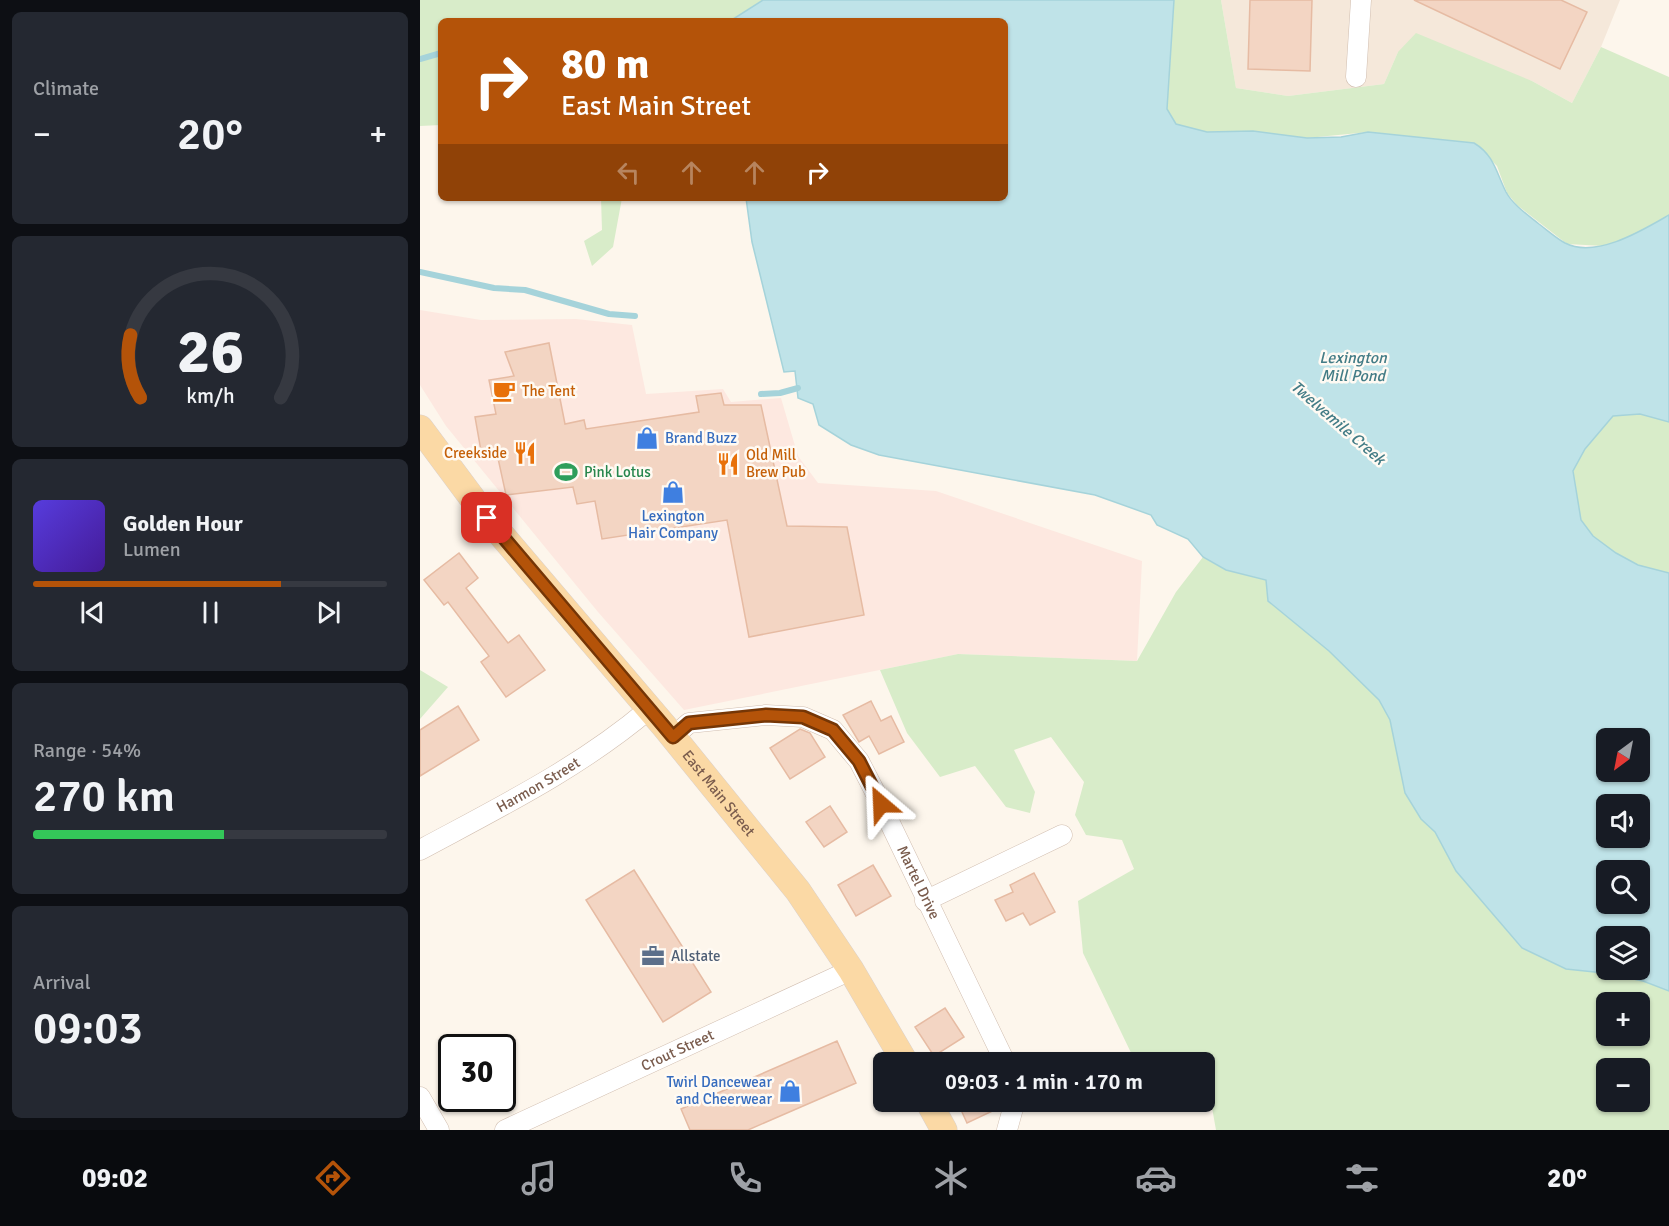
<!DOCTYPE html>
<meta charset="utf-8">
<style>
:root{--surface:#171b24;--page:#242831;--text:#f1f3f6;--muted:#9ea1a6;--line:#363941;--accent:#b45309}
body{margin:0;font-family:Signika,sans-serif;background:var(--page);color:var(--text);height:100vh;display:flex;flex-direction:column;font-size:22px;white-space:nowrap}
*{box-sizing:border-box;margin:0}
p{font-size:20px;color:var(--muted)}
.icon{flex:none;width:33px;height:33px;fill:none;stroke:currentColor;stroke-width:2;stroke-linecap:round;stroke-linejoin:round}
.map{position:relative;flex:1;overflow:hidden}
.side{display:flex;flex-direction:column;gap:12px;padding:12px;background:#0d0f14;width:420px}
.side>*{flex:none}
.hud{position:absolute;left:18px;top:18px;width:570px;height:183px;border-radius:9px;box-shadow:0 2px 4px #0004;background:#b45309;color:#fff;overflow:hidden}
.needle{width:39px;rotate:212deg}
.fabs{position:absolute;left:1176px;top:728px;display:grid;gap:12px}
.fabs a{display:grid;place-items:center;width:54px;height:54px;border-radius:9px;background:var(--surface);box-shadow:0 2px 4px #0004;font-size:30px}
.speed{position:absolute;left:18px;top:1034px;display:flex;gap:12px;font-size:30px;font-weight:700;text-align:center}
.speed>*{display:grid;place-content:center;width:78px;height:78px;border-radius:50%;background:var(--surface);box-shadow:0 2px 4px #0004;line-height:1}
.speed .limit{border:3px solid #111;border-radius:9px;background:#fff;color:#111}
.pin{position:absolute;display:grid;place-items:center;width:51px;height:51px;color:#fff;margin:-26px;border-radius:12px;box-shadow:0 3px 9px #0006}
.me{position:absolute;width:66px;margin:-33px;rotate:334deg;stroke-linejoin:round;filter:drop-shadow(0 0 4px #0008)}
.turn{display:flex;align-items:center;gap:21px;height:126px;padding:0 24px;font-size:27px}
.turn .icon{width:78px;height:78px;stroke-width:2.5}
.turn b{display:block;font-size:42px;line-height:51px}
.lanes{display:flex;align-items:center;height:57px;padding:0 24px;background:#0003;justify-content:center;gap:30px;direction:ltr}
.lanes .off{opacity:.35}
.big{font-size:45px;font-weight:600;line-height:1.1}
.side .widget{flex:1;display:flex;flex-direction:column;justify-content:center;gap:9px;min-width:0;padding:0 21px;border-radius:9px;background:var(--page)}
.side .dial{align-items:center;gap:0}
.dial svg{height:156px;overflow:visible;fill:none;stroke:var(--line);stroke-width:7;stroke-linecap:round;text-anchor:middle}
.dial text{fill:var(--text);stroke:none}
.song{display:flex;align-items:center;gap:18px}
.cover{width:72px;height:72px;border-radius:9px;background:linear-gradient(135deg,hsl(250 70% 55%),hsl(260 70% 35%))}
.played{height:6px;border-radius:3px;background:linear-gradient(90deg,var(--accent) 70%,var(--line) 70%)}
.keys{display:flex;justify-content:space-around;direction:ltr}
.heat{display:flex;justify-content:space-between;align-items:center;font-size:33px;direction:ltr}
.charge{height:9px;border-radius:4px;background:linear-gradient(90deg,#34c759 54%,var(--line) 0)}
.trip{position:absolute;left:453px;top:1052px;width:342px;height:60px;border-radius:9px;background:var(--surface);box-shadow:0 2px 4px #0004;font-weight:600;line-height:60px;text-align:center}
.tabs{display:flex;height:96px;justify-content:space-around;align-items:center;background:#090b0e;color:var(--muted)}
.tabs .icon{width:42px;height:42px}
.tabs .active{color:var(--accent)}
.tabs b{font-size:27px;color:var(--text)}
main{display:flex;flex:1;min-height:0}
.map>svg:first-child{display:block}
.residential{fill:#f5e8da}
.commercial{fill:#fde8e0}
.green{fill:#d8ecc9;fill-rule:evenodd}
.water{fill:#bfe3e8;stroke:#a5d3da;stroke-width:1.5;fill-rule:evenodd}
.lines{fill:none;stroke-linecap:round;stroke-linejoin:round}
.stream{stroke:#a5d3da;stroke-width:6}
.building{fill:#f3d5c3;stroke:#e6bba3;stroke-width:1.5}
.minor-casing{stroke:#d1beb0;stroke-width:21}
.major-casing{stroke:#dad1cd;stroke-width:27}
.minor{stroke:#fff;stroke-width:20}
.major{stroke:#fbd9a5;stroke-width:26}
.route-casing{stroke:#753606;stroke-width:15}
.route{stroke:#b45309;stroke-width:10}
.labels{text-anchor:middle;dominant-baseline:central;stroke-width:5;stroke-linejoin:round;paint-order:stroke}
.food-label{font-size:15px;fill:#c56008;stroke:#fffaf3;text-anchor:start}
.shop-label{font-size:15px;fill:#366cbe;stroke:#fffaf3;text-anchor:start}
.leisure-label{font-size:15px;fill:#27864d;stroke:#fffaf3;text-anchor:start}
.street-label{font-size:15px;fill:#7a5c4d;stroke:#fffaf3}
.service-label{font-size:15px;fill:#4e5e75;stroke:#fffaf3;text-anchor:start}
.water-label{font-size:16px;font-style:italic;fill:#437c86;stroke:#fffaf3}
</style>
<main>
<section class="side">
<div class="widget"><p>Climate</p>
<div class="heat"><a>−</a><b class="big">20°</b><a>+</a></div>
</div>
<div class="widget dial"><svg viewBox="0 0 100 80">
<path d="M14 69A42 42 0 1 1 86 69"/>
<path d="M14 69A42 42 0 0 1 9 37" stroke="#b45309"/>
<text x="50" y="56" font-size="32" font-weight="700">26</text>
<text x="50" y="72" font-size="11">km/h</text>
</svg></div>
<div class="widget">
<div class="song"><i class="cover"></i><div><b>Golden Hour</b><p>Lumen</p></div></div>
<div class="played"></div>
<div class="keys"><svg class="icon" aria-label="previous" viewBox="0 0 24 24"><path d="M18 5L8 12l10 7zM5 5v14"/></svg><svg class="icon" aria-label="pause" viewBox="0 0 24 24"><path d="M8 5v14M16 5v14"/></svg><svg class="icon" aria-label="next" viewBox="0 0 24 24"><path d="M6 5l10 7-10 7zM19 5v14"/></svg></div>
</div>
<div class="widget"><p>Range · 54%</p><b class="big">270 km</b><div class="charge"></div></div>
<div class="widget"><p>Arrival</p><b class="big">09:03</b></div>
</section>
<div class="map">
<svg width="1249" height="1130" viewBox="0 0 1249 1130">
<rect width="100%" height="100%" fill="#fdf6ec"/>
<path class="residential" d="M801 0H1200L1181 47 1152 103 1112 81 978 52 964 84 868 96 816 88Z"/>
<path class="commercial" d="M0 310 61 320 156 319 212 325 226 394 303 389 311 402 361 398 378 456 398 483 516 491 722 561 717 661 538 654 264 710 178 612 26 426 0 385Z"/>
<path class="green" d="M0 0H343L310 21H21V125L0 126Z
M754 0H801L816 88 868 96 964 84 978 52 996 33 1112 81 1152 103 1181 47 1249 77V215L1209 238 1184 246 1147 244 1097 205 1087 193 1077 166 1054 143 949 132 887 138 833 131 787 132 756 124 747 109Z
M181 198H202L193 247 172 266 164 241 182 230Z
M1220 414 1249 422V573L1218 565 1196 553 1173 536 1161 520 1153 471 1165 449 1193 416Z
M783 557 806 570 846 580 848 601 909 651 959 700 970 720 985 793 1001 819 1015 832 1036 871 1102 948 1146 969 1184 973 1223 981 1249 991V1130H796L789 1091 785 1089 784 1062H720L714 1059 663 953 658 901 714 869 702 840 666 835 655 815 664 782 631 737 594 750 615 792 610 813 586 807 555 766 520 777 487 733 460 670 538 654 717 661 756 592ZM1186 1002H1220V1035H1186ZM1186 1068H1220V1101H1186Z
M0 670 28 687 0 719Z"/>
<path class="water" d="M343 0H754L747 109 756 124 787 132 833 131 887 138 921 137 948 132 1054 143C1074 155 1076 172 1086 192 1093 205 1108 215 1119 224 1127 230 1136 238 1145 243 1176 259 1223 230 1249 215V422L1220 414 1193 416 1165 449 1153 471 1161 520 1173 536 1196 553 1218 565 1249 573V991L1223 981 1184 973 1146 969 1102 948 1036 871 1015 832 1001 819 985 793 970 720 959 700 909 651 848 601 846 580 806 570 783 557 768 539 737 525 731 515 675 495 459 455 431 445 399 425 393 404 378 398 375 371 364 372 332 242 326 198H585V21H310ZM1186 738H1220V771H1186ZM1186 804H1220V837H1186ZM1186 870H1220V903H1186ZM1186 936H1220V969H1186Z"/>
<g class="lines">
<path class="stream" d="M0 59 21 53
M0 272 74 288 105 290 189 314 215 316
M341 394 360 393 378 388"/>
</g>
<path class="building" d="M830 0H892L890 71 828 69Z
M994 0H1141L1167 12 1140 69Z
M129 343 145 424 164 420 166 429 279 412 276 396 301 393 304 405H341L367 526 427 527 444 615 329 637 307 520 182 539 175 501 157 504 153 487 86 495 76 449 61 451 55 417 76 414 69 380 94 376 85 352Z
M39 553 58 578 46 588 88 643 99 635 125 670 86 697 61 662 69 656 28 602 24 605 4 580Z
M451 701 461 721 471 716 484 742 459 754 449 736 439 742 423 715Z
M38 706 59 740 0 776V730Z
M380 729 390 733 405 757 370 779 350 748Z
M410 806 427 832 404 847 386 822Z
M453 865 471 896 436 916 418 885Z
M214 870 291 992 243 1022 166 900Z
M614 873 635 912 610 925 603 913 586 921 575 900 593 892 590 885Z
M525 1008 544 1037 514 1056 495 1027Z
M417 1041 436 1083 328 1130H270L261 1109Z
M537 1101H583L581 1107 547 1123Z"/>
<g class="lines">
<g class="minor-casing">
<g id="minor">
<path d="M936 77 941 0"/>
<path id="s1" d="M253 737 269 723 346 715 383 717 413 730 439 761 455 792 585 1062"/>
<path id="s2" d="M0 850C78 808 161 767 229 709"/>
<path d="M505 901 642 835"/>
<path d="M0 1097 19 1130"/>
<path id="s3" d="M85 1130 431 970"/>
<path d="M587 1130 595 1101"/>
</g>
</g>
<g class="major-casing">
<g id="major">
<path id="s4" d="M0 428 67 518 245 727 378 891 431 970 485 1062"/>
<path d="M508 1101 524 1130"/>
</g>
</g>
<use href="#minor" class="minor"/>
<use href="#major" class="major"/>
</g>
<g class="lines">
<g class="route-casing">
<path id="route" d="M67 518 253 737 269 723 346 715 383 717 413 730 439 761 461 804"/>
</g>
<use href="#route" class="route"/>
</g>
<defs>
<g id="cafe-bare" transform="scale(1.8)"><path d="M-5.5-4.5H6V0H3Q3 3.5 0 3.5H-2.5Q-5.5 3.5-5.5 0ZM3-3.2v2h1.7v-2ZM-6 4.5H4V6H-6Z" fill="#e8710a" stroke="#fffaf3" stroke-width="2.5" paint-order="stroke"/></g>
<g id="shop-bare" transform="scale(1.8)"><path d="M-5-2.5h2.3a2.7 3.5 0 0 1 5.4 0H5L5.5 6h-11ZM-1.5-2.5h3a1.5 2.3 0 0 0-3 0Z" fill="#3f7fe0" stroke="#fffaf3" stroke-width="2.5" paint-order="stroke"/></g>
<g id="restaurant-bare" transform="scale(1.8)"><path d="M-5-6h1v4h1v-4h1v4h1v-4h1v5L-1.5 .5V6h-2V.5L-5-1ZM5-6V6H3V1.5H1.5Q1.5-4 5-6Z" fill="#e8710a" stroke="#fffaf3" stroke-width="2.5" paint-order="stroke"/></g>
<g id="stadium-bare" transform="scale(1.8)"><path d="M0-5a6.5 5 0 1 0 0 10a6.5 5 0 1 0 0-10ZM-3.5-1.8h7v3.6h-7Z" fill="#2e9e5b" stroke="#fffaf3" stroke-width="2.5" paint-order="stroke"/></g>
<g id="office-bare" transform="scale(1.8)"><path d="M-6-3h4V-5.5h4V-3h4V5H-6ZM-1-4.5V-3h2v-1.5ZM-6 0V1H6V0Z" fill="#5c6f8a" stroke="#fffaf3" stroke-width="2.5" paint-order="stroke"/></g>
</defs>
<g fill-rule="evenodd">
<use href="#cafe-bare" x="84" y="391"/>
<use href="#shop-bare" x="227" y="438"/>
<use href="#restaurant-bare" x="105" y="453"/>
<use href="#restaurant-bare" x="308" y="464"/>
<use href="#stadium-bare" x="146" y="472"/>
<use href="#shop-bare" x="253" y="492"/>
<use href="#office-bare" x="233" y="956"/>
<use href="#shop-bare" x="370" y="1091"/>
</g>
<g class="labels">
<g class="food-label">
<text x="102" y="391">The Tent</text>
<text x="87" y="453" text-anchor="end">Creekside</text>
<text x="326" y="455">Old Mill<tspan x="326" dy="17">Brew Pub</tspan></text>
</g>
<g class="shop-label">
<text x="245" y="438">Brand Buzz</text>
<text x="253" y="516" text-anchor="middle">Lexington<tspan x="253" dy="17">Hair Company</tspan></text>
<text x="352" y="1082" text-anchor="end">Twirl Dancewear<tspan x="352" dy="17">and Cheerwear</tspan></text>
</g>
<g class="leisure-label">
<text x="164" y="472">Pink Lotus</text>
</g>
<g class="street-label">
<text stroke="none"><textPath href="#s2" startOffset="135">Harmon Street</textPath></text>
<text stroke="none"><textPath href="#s4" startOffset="472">East Main Street</textPath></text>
<text stroke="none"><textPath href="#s1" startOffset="344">Martel Drive</textPath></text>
<text stroke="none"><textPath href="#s3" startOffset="190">Crout Street</textPath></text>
</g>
<g class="service-label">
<text x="251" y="956">Allstate</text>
</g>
<g class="water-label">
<text x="933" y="358">Lexington<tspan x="933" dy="18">Mill Pond</tspan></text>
<text transform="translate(918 423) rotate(41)">Twelvemile Creek</text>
</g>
</g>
</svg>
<div class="fabs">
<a><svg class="needle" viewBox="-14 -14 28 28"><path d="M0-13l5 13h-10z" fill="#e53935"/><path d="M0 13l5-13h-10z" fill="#9ea1a6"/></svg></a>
<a><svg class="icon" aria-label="sound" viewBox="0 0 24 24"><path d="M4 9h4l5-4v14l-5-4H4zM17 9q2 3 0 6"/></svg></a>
<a><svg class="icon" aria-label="search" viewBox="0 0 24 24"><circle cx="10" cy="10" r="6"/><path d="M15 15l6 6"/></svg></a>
<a><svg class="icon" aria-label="layers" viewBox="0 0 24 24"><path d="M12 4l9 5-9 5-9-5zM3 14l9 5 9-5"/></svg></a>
<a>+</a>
<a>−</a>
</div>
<div class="speed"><div class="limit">30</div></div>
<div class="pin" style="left:67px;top:518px;background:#d93025"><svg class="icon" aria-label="arrive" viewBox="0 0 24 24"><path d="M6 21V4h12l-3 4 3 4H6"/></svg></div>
<svg class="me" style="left:461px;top:804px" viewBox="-20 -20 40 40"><path d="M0-17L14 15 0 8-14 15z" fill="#b45309" stroke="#fff" stroke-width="4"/></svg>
<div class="trip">09:03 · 1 min · 170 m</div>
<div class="hud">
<div class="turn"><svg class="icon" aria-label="right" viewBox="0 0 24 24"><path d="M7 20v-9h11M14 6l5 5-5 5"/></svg><div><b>80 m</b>East Main Street</div></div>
<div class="lanes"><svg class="icon off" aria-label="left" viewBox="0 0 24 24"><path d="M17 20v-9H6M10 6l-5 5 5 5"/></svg><svg class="icon off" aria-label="ahead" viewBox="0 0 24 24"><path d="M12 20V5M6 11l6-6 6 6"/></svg><svg class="icon off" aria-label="ahead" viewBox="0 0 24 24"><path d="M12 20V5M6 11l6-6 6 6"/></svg><svg class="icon" aria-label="right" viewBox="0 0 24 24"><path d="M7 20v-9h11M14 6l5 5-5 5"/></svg></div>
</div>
</div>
</main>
<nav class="tabs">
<b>09:02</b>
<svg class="icon active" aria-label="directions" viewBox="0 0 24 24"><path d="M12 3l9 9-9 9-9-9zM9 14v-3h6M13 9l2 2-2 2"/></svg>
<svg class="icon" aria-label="music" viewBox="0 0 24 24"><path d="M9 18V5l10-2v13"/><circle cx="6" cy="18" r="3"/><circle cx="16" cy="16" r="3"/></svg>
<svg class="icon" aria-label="phone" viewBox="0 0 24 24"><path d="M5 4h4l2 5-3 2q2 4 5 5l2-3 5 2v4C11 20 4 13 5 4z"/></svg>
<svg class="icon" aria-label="climate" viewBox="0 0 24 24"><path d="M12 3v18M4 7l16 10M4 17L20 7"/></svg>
<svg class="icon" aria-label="car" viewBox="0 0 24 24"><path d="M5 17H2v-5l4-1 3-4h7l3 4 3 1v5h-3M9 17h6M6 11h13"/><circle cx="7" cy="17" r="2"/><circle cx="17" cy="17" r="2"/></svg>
<svg class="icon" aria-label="filters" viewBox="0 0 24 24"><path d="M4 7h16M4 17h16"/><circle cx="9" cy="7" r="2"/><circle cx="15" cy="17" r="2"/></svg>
<b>20°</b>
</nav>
